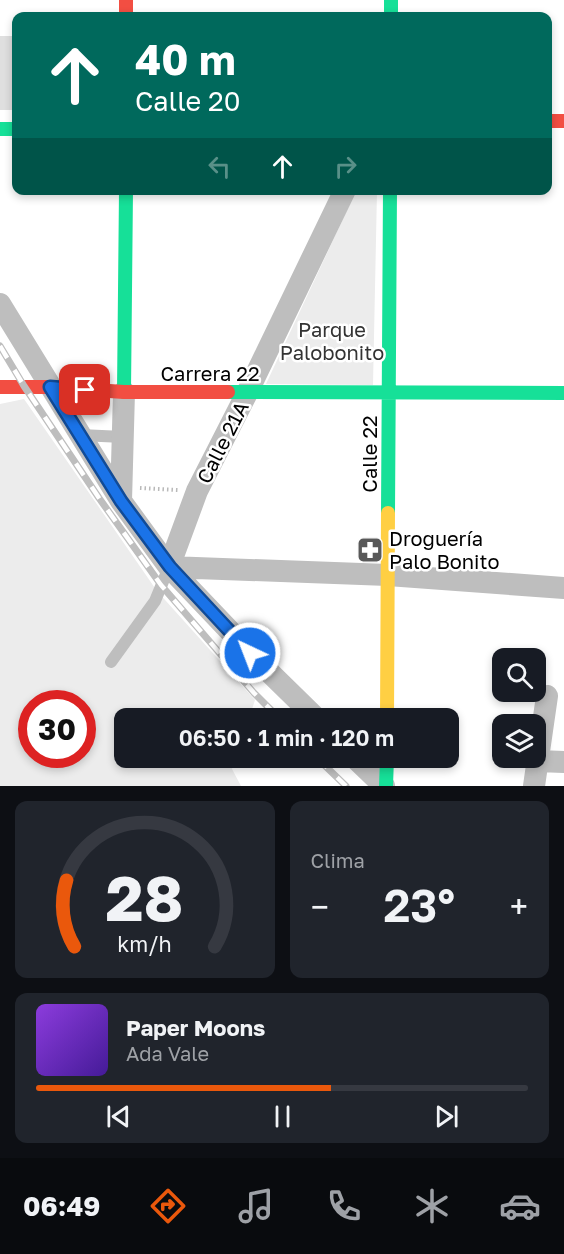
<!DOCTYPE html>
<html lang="es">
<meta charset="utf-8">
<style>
:root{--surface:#171b24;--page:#20242c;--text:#f1f3f6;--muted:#9ea1a6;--line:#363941;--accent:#ea580c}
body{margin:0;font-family:"Golos Text",sans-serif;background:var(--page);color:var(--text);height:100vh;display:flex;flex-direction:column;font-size:22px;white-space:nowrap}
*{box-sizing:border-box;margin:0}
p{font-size:20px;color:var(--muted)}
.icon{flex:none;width:33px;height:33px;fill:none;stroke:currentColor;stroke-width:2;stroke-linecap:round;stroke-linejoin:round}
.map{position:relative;height:786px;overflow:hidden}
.drawer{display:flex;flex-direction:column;gap:15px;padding:15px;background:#0d0f14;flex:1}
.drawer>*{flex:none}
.guide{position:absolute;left:12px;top:12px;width:540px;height:183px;border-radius:12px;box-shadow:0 3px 9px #0003;background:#00695c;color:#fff;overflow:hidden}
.fabs{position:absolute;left:492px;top:648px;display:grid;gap:12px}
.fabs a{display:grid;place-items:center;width:54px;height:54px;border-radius:12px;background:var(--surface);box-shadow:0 3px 9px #0003;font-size:30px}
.speed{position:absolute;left:18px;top:690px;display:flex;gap:12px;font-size:30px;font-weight:700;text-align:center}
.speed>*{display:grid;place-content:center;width:78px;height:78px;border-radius:50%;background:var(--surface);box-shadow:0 3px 9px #0003;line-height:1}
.speed .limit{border:9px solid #d22;background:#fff;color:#111}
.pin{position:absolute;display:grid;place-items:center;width:51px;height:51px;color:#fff;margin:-26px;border-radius:12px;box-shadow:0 3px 9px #0006}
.me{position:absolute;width:66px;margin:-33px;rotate:317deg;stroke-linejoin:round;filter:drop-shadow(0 0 4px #0008)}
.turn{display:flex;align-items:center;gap:21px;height:126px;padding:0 24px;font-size:27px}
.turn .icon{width:78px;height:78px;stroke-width:2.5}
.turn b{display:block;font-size:42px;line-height:51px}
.lanes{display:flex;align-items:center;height:57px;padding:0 24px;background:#0003;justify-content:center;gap:30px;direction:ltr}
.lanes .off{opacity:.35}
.big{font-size:45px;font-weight:600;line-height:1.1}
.drawer .tile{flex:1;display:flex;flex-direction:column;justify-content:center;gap:9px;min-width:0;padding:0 21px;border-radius:12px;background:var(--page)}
.drawer .dial{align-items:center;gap:0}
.dial svg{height:156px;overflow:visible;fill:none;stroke:var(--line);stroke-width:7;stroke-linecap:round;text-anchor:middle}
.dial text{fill:var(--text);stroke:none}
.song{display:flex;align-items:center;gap:18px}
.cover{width:72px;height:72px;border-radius:9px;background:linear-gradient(135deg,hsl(270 70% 55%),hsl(260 70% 35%))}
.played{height:6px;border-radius:3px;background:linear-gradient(90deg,var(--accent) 60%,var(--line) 60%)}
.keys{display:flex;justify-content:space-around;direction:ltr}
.heat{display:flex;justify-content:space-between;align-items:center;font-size:33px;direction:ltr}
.drawer .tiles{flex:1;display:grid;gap:15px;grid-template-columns:1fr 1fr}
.tile:last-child{grid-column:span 2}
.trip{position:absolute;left:114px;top:708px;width:345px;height:60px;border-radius:12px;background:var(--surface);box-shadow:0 3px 9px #0003;font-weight:600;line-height:60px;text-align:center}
.tab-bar{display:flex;height:96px;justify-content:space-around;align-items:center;background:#090b0e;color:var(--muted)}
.tab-bar .icon{width:42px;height:42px}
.tab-bar .current{color:var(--accent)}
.tab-bar b{font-size:27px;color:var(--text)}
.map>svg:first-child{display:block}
.green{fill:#ececec;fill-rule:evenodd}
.building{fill:#dfdfdf}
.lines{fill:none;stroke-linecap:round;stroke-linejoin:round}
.path{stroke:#b9b9b9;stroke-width:4;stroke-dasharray:1.5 3;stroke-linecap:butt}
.lane{stroke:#bebebe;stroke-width:12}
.street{stroke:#bebebe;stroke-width:22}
.fast{stroke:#16e098;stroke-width:14}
.slow{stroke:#ffcf43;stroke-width:14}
.jam{stroke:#f24e42;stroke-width:14}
.rail-casing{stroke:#bebebe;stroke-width:7}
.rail{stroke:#fff;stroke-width:4.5;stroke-dasharray:14;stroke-linecap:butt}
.route-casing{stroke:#114b97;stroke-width:15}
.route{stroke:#1a73e8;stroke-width:10}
.labels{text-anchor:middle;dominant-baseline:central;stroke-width:5;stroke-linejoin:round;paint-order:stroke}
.park-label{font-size:20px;fill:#333;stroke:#fff}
.street-label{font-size:20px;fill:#000;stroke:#fff}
.poi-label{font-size:20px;fill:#000;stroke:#fff;text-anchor:start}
</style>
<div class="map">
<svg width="564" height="786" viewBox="0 0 564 786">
<rect width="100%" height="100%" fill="#fff"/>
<path class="green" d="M356 191H377L373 385 266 384Z
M24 399 157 591 255 700 249 718H124V758H236L232 769 241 786H0V404ZM32 704H82V754H32Z"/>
<path class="building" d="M0 36H16V110H0Z"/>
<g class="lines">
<path class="path" d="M140 488 178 490"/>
<path class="lane" d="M80 435 123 437
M111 662 155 601 169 567"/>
<path class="street" d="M0 304 121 501 169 567 267 670 316 718
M121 501 124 392
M169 567 197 491 247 393 345 190
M169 567 388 575 564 588
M355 758 384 786
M538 761 564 762
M534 786 547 696"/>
<path class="fast" d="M391 0V16
M0 129H16
M124 392 126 190
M228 392 564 393
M388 513 390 190
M386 786 387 758"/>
<path class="slow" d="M387 718 388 513"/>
<path class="jam" d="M126 0V16
M548 121H564
M0 387H50L124 392H228"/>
<g class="rail-casing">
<path id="rail" d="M0 346 24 386 99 498 161 585 254 693 279 718
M317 758 346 786"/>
</g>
<use href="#rail" class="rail"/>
</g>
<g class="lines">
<g class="route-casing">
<path id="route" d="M85 390 50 387 121 501 170 567 250 653"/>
</g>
<use href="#route" class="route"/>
</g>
<defs>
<g id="pharmacy-square" transform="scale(1.35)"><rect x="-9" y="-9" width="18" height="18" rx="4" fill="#595959" stroke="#fff"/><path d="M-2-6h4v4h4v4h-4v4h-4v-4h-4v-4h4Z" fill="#fff"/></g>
</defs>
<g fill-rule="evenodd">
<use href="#pharmacy-square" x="370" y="550"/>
</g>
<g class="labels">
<g class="park-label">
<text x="332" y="329">Parque<tspan x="332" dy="23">Palobonito</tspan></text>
</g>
<g class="street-label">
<text x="210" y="373">Carrera 22</text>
<text transform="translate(222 442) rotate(-63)">Calle 21A</text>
<text transform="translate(369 454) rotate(-90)">Calle 22</text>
</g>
<g class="poi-label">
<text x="389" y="538">Droguería<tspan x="389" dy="23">Palo Bonito</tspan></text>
</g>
</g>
</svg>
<div class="fabs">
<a><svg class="icon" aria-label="search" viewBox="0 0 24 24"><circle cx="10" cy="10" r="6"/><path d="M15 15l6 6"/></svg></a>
<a><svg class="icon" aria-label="layers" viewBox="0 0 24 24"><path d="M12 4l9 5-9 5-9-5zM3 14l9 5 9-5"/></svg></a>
</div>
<div class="speed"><div class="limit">30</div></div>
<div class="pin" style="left:85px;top:390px;background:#d93025"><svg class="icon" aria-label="arrive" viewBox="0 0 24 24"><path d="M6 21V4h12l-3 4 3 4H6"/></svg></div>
<svg class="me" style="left:250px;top:653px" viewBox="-20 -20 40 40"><circle r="17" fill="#1a73e8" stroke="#fff" stroke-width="3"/><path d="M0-11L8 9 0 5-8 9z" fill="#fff"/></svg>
<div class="trip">06:50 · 1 min · 120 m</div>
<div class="guide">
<div class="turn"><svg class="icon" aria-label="ahead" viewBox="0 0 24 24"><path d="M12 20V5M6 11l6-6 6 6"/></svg><div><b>40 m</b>Calle 20</div></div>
<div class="lanes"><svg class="icon off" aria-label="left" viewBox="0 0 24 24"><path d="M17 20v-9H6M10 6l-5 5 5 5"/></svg><svg class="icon" aria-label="ahead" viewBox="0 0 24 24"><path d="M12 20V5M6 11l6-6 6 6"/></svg><svg class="icon off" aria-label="right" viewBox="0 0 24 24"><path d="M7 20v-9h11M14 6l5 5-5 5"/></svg></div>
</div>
</div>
<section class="drawer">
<div class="tiles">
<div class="tile dial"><svg viewBox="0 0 100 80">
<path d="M14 69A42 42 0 1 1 86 69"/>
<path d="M14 69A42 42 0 0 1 10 35" stroke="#ea580c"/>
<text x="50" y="56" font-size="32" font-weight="700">28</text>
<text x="50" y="72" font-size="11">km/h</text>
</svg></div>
<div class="tile"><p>Clima</p>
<div class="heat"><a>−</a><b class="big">23°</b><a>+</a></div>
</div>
<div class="tile">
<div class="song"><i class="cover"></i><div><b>Paper Moons</b><p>Ada Vale</p></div></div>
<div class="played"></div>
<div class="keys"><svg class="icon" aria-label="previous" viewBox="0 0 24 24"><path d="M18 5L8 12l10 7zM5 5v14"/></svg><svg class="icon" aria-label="pause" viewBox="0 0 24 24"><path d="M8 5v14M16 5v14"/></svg><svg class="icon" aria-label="next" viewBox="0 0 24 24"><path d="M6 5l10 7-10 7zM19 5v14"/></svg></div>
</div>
</div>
</section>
<nav class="tab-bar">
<b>06:49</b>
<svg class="icon current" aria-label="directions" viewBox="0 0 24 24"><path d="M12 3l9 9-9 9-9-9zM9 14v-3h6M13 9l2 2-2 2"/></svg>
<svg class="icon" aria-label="music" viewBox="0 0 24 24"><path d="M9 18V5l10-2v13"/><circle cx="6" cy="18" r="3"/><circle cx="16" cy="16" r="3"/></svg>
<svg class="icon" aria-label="phone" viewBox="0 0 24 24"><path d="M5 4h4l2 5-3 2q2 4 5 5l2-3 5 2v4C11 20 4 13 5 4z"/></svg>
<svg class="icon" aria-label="climate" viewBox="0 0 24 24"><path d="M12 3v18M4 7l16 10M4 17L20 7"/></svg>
<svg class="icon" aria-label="car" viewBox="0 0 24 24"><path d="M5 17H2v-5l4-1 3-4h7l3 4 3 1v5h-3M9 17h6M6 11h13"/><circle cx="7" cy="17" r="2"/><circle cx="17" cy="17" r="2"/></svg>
</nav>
